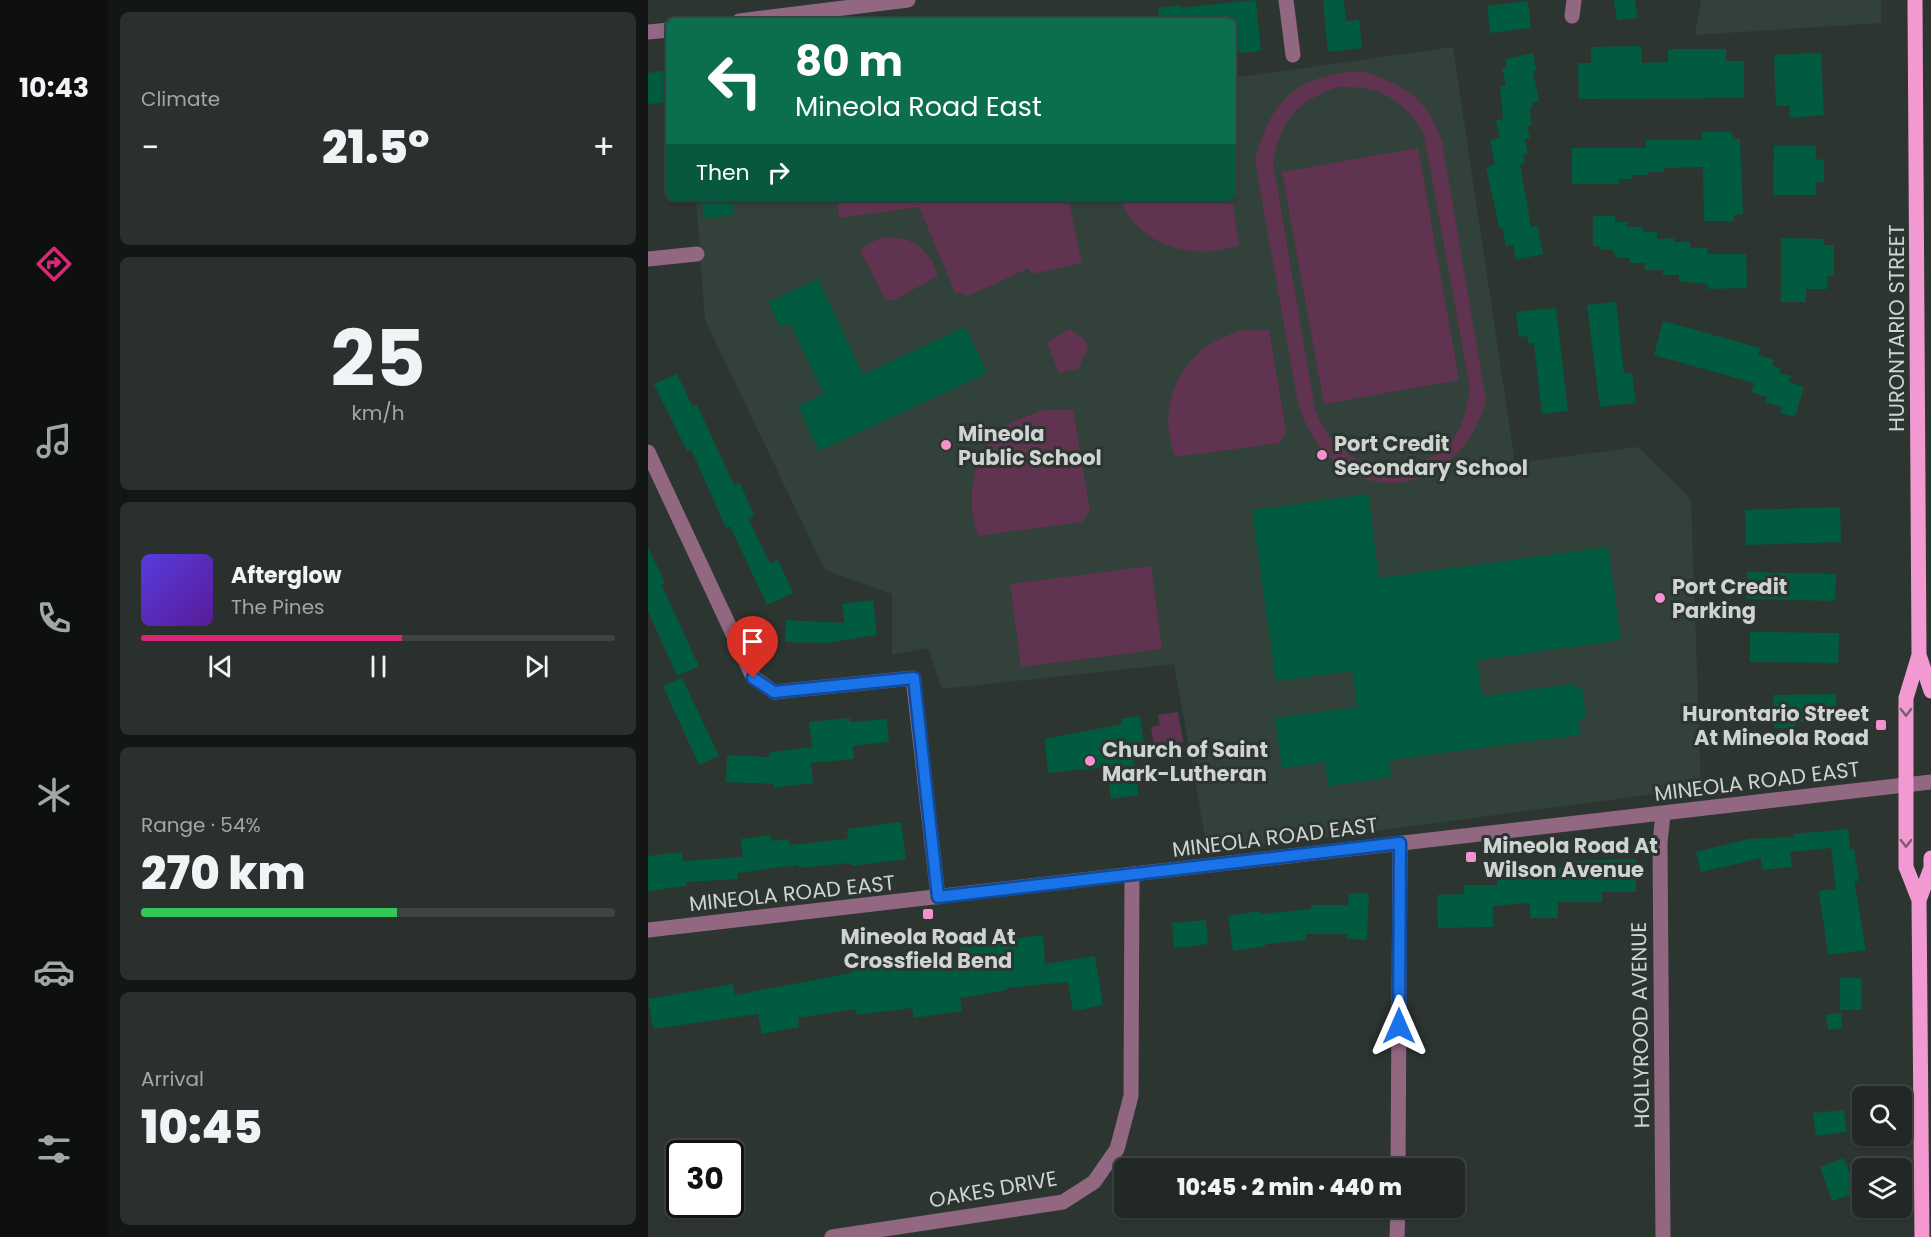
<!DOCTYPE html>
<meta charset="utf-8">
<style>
:root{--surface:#222825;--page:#2a302d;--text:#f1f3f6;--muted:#a2a6a7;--line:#3f4442;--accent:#db2777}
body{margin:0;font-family:Poppins,sans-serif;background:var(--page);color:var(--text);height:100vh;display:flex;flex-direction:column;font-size:22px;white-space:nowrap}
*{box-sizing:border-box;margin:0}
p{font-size:20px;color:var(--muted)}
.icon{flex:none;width:33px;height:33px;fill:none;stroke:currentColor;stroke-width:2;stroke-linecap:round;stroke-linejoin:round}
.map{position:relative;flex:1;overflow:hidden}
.drawer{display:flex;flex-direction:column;gap:12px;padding:12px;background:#131614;width:540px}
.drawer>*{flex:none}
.guide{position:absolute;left:18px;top:18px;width:570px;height:183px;border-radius:9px;box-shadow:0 2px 4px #0004,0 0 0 2px var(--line);background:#0b6e4f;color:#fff;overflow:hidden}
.fabs{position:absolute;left:1204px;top:1086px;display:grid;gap:12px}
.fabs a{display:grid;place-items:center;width:60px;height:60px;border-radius:9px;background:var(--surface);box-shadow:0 2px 4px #0004,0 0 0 2px var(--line);font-size:30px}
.speed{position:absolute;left:18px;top:1140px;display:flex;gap:12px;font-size:30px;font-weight:700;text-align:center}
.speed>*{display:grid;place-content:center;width:78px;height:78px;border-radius:50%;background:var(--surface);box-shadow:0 2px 4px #0004,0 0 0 2px var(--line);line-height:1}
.speed .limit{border:3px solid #111;border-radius:9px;background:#fff;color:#111}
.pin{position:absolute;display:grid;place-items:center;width:51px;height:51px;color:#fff;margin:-62px -26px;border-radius:50% 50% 50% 0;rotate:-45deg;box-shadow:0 0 6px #0007}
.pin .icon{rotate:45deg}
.me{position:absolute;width:66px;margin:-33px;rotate:0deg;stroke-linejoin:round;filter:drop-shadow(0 0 4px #0008)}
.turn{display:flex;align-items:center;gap:21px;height:126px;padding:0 30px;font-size:27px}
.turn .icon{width:78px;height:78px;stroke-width:2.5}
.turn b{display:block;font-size:42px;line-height:51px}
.then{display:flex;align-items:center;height:57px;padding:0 30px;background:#0003;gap:12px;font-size:22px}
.big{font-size:45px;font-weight:800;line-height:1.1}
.drawer .widget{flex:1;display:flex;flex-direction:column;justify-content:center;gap:9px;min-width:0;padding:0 21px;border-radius:9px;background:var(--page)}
.drawer .dial{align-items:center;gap:0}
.dial b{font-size:78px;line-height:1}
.song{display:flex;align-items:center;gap:18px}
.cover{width:72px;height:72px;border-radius:9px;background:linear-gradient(135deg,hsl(250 70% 55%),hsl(270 70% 35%))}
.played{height:6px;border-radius:3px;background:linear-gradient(90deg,var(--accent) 55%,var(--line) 55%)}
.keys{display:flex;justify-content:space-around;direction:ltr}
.heat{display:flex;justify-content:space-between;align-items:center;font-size:33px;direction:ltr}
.charge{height:9px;border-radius:4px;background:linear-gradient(90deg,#34c759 54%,var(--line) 0)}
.trip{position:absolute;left:466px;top:1158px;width:351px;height:60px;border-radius:9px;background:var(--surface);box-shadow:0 2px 4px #0004,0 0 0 2px var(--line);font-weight:800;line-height:60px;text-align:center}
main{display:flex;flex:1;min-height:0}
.tab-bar{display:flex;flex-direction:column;width:108px;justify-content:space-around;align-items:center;background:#0e100f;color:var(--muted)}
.tab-bar .icon{width:42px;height:42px}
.tab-bar .current{color:var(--accent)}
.tab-bar b{font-size:27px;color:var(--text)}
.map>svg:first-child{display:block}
.built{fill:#32413a}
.green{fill:#603450;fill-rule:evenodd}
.building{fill:#005b40}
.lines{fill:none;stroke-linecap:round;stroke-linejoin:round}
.minor{stroke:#926782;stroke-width:15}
.major{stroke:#f199d0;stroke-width:15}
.oneway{stroke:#7b5d71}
.route-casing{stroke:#114b97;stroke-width:15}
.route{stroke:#1a73e8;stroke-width:10}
.poi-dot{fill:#f590d1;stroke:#2d3531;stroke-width:2}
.labels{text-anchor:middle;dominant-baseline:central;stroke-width:6;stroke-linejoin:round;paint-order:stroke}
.street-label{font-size:21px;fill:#cfd4d2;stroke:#2d3531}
.poi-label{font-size:21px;font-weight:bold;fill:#cfd4d2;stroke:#2d3531;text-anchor:start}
</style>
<main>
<nav class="tab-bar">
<b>10:43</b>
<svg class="icon current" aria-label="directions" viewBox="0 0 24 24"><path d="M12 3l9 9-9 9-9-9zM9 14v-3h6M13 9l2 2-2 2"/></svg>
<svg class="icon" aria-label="music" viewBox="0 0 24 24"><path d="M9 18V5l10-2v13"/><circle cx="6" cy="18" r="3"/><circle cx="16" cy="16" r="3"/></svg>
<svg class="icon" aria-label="phone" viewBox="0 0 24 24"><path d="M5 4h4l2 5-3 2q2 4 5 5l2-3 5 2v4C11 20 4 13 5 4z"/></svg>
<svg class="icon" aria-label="climate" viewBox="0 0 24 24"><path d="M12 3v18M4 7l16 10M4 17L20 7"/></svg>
<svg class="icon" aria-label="car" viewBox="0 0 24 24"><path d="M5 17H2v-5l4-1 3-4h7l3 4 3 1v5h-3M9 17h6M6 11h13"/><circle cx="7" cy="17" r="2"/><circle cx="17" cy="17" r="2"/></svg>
<svg class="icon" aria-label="filters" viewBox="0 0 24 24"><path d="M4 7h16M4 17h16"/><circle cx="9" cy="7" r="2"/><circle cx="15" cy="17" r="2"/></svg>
</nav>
<section class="drawer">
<div class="widget"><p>Climate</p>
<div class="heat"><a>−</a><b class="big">21.5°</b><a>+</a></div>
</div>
<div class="widget dial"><b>25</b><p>km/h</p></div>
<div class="widget">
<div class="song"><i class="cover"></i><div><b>Afterglow</b><p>The Pines</p></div></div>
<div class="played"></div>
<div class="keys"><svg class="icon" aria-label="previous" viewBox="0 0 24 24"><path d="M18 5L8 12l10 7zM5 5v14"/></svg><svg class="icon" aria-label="pause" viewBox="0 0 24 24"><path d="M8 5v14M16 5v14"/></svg><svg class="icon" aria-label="next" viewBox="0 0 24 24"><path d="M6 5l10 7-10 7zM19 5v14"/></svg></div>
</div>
<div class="widget"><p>Range · 54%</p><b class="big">270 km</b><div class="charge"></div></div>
<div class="widget"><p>Arrival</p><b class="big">10:45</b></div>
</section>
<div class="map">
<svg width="1283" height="1237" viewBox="0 0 1283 1237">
<rect width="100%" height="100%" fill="#2d3531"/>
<path class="built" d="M1053 0H1233V23L1047 35Z
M805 47 867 463 990 447 1043 499 1053 788 560 853 526 664 294 689 280 648 244 655V594L177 570 57 320 48 198H585V78Z"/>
<path class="green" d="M713 71C756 85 778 96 794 141L838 401C807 510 681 510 650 403L607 161C623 98 648 76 713 71ZM689 87C733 86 753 97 776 134L822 388C819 406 817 420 807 436 800 448 786 456 774 461 728 480 682 454 667 409L625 163C633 120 648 102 689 87Z
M770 148 811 380 676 404 634 172Z
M189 198H420L434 263 383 274 381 268 320 296 307 292 271 207 191 218Z
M472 198H584L591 245C546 262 489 246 472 198Z
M237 237C265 237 282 249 290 276L246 300 237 299 212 250 224 242Z
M422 329 437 340 440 348 430 369 411 373 399 342Z
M621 330 638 432 631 443 527 457C507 403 533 349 589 332 599 329 611 331 621 330Z
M395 410H425L442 511 434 522 330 536C315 495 326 441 369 420 377 416 386 414 395 410Z
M503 566 514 649 373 667 362 584Z
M530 712 535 742 506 747 503 727 512 725 510 715Z"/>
<path class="building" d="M608 0 613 51 591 53 587 21H512L510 8 532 5V8Z
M675 0H696L698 21 711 20 714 48 680 52Z
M966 0H987L990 18 969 20Z
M880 1 883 28 842 33 839 6Z
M993 46 994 63 1020 62V49H1078V61H1096V98L931 99 930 63H943V47Z
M885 53 888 70 885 71 891 101 884 102 885 107 881 108 884 125 879 126 882 138 877 139 880 154 875 155 877 163 872 164 883 227 889 226 895 254 868 260 865 245 858 246 854 227H851L838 167 847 165 842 140 852 138 848 120 855 119 852 87 858 85 854 68 859 67 857 59Z
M1173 53 1176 115 1142 118V106H1128L1126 55Z
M21 70V102L0 104V73Z
M1054 132H1084L1085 139H1092L1095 214 1086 215V221H1056L1055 167 1016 168V172H1000V175H984V179H971V184H924V148H998V140H1054Z
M1126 146H1168V159L1176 160V182H1168V195H1125Z
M53 198H84L86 215 56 218Z
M945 216H967V222H979V227H995V232H1009V239L1026 238V242H1042V248H1059V254H1098L1099 288 1060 289V284L1031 281V275H1015V270H997V263H982V258H969L964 250H952V246H945Z
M1133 238 1176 239V245H1186V276H1179V289H1158V302H1133Z
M170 279 215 375 317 327 339 373 171 451 150 406 176 394 142 323 132 327 120 302Z
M968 302 976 374 984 373 988 403 952 407 939 305Z
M908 308 920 411 894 414 886 343H880V336L871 337 868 312Z
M1015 321 1112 348 1110 355 1126 360 1124 366 1133 368 1131 373 1143 376 1141 382 1156 387 1147 417 1132 413 1134 407 1117 402 1119 397 1103 392 1106 383 1006 355Z
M29 374 45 407 49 405 86 485 92 483 106 515 100 518 122 564 130 560 145 593 119 605 82 526 78 528 43 449 39 451 6 384Z
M720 494 731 578 960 547 973 640 829 660 834 696 925 684 926 688 934 687 938 718 930 719 932 735 741 760 743 777 680 786 677 762 634 768 627 718 709 707 704 671 628 681 604 510Z
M1192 507 1193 542 1098 545 1097 510Z
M0 547 17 583 13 584 51 666 29 676 0 611Z
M1099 572 1188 574 1187 601 1098 599Z
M225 600 229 635 177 643 137 642 138 620 196 623 194 604Z
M1102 632 1191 633 1190 663 1102 662Z
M34 678 71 756 51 765 15 686Z
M1188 694 1189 721 1147 722V728H1126L1125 695Z
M492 716 497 753 485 755 491 795 463 799 458 767 400 773 397 739 474 724 473 719Z
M202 718V722L239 719 241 742 205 746 206 759 163 763 165 783 126 788V784L78 782 79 755 122 757 121 752 164 747 161 722Z
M253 822 258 859 203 866V863L151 868 150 865 126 868 90 873V879L38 882 39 886 0 891V856L34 852 35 861 95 857 93 839 123 835V841L141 839 142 845 200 839 199 829Z
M1200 829 1202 849H1206L1211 881H1206L1218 950 1180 955 1171 891 1188 889 1183 848 1142 852 1144 867 1114 870 1113 858 1053 872 1048 852 1101 839 1147 837 1146 834Z
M988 859V892H954V902H910V918H882V903L845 906V927L790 928 789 895 816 894V885H849V880L883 878V868H925V861Z
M701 893 721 894 719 940 699 939V934H658V940L617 944 618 946 585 951 580 916 612 911 613 914 663 909V905H700Z
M558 920 560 944 526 948 524 923Z
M395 935 397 964 447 956 455 1005 425 1011 420 982 359 988V990L312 998 314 1011 266 1018 264 1008 208 1015 207 1009 150 1018 151 1027 114 1034 110 1014 5 1029 0 999 85 984 87 995 203 973V970L251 964 252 971 314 961 312 945Z
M1192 978H1213L1214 1010H1192Z
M1193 1013 1194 1028 1180 1030 1178 1015Z
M1196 1110 1199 1132 1168 1136 1165 1113Z
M1196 1158 1209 1193 1184 1201 1172 1167Z"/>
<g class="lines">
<path class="minor" d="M638 0 645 55
M924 16 926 0
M91 21 260 0
M0 32 21 30
M0 259 49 254
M0 452 105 677 126 692 265 678 290 897
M1015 814 1012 843 1015 1237
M0 930 1283 782
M750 1168 752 843
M184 1237 415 1202 446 1182 469 1149 483 1096 484 874
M749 1237 750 1208"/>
<path class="major" d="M1267 0 1271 655 1258 698V867L1271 900 1274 1237
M1271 655 1283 691
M1271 900 1283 868V858"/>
</g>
<defs><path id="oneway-chevron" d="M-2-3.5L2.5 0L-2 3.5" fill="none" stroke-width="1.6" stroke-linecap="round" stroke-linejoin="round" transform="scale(1.5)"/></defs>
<g class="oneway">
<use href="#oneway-chevron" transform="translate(1258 712) rotate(90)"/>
<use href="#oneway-chevron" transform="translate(1258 843) rotate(90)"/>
</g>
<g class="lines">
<g class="route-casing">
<path id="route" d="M105 678 126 692 266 678 290 897 752 843 751 1026"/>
</g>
<use href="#route" class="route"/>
</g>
<g class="poi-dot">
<circle cx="298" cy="445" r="6"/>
<circle cx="674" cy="455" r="6"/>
<circle cx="1012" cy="598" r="6"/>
<rect x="1227" y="719" width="12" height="12" rx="3"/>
<circle cx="442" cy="761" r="6"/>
<rect x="817" y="851" width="12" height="12" rx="3"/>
<rect x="274" y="908" width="12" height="12" rx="3"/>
</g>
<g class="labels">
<g class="street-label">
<text transform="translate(1248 328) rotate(-90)">HURONTARIO STREET</text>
<text transform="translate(1109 781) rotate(-7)">MINEOLA ROAD EAST</text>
<text transform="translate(627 837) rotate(-7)">MINEOLA ROAD EAST</text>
<text transform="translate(144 893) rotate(-6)">MINEOLA ROAD EAST</text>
<text transform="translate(992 1025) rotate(-91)">HOLLYROOD AVENUE</text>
<text transform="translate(345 1189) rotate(-10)">OAKES DRIVE</text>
</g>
<g class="poi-label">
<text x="310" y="433">Mineola<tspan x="310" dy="24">Public School</tspan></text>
<text x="686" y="443">Port Credit<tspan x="686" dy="24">Secondary School</tspan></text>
<text x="1024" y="586">Port Credit<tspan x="1024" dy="24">Parking</tspan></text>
<text x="1221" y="713" text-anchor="end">Hurontario Street<tspan x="1221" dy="24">At Mineola Road</tspan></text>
<text x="454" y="749">Church of Saint<tspan x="454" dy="24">Mark-Lutheran</tspan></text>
<text x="835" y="845">Mineola Road At<tspan x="835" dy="24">Wilson Avenue</tspan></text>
<text x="280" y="936" text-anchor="middle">Mineola Road At<tspan x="280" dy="24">Crossfield Bend</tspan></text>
</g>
</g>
</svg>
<div class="fabs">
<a><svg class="icon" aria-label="search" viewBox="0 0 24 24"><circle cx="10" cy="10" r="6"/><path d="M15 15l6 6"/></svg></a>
<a><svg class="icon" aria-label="layers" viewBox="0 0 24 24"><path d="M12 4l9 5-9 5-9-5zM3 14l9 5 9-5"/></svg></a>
</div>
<div class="speed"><div class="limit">30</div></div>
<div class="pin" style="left:105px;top:678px;background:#d93025"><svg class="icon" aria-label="arrive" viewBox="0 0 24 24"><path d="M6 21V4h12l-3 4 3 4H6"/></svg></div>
<svg class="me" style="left:751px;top:1026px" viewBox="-20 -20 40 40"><path d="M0-17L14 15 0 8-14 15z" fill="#1a73e8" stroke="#fff" stroke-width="4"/></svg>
<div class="trip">10:45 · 2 min · 440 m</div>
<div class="guide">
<div class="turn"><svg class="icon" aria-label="left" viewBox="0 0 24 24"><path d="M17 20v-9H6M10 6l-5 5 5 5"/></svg><div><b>80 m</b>Mineola Road East</div></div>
<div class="then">Then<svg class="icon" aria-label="right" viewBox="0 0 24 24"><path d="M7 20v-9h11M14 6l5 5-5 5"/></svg></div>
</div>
</div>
</main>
